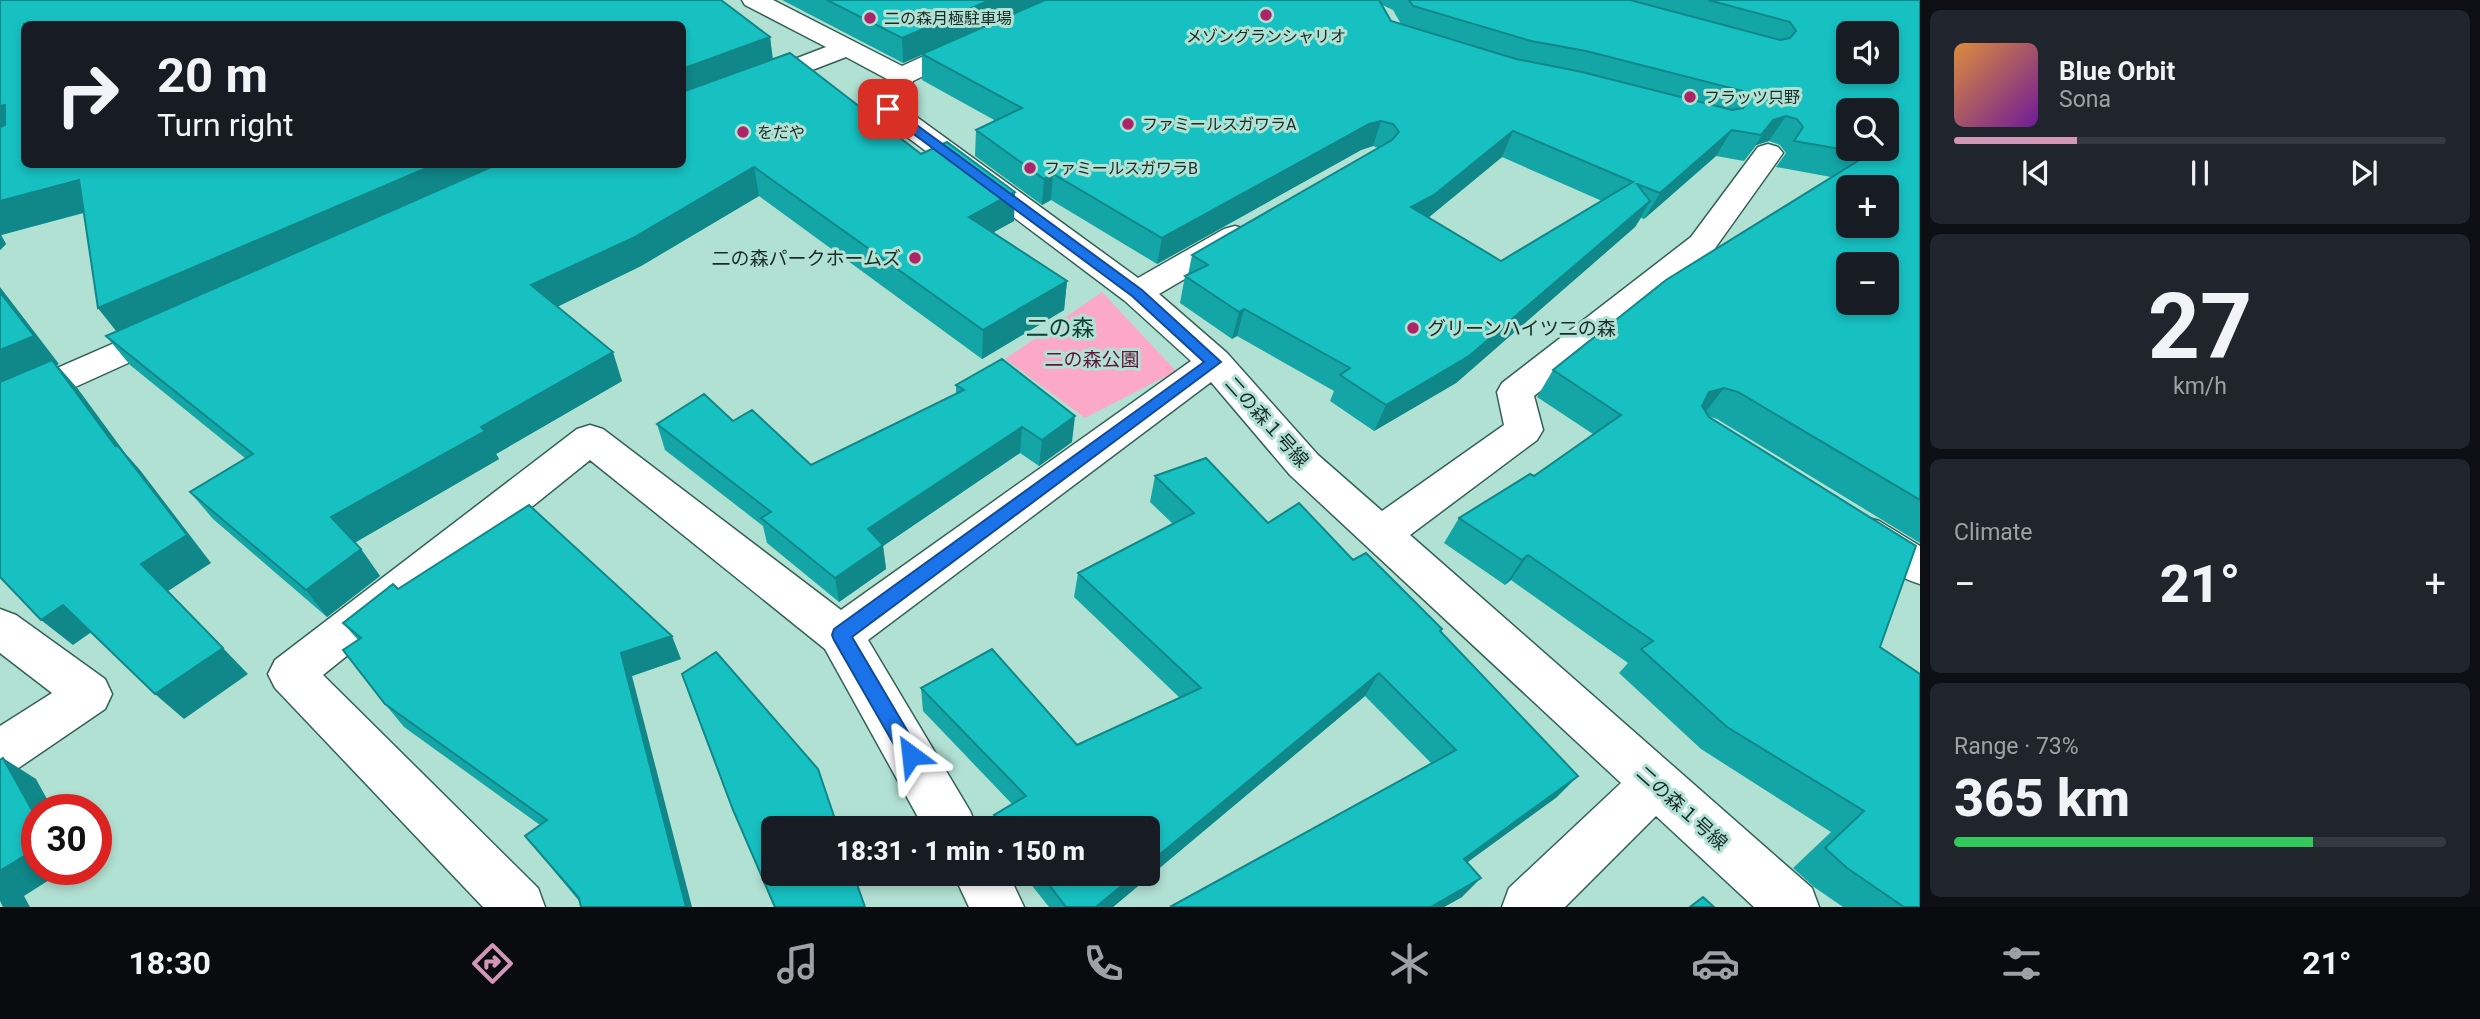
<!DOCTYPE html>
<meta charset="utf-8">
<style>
:root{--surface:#171b24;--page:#20242c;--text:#f1f3f6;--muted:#9ea1a6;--line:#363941;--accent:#d296b7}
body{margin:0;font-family:Roboto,"Noto Sans JP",sans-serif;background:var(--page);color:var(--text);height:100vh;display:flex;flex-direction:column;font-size:26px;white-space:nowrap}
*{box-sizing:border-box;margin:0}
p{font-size:23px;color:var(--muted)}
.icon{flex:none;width:38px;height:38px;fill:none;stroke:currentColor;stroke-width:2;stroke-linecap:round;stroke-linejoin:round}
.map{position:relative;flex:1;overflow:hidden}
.side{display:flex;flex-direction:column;gap:10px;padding:10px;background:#0d0f14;width:560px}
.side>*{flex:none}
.banner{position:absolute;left:21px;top:21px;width:665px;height:147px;border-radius:10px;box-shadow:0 4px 10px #0003;background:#171b24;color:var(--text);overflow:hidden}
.buttons{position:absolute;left:1836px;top:21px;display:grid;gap:14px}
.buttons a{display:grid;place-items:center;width:63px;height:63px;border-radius:10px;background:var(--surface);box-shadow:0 4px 10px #0003;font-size:35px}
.speed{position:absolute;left:21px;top:794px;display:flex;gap:14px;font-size:35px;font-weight:700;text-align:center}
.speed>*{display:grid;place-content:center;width:91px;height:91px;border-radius:50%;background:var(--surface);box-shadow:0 4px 10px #0003;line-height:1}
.speed .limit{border:10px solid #d22;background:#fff;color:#111}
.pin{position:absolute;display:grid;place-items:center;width:60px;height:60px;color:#fff;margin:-30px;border-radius:14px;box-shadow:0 4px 10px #0006}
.me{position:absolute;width:77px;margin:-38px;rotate:330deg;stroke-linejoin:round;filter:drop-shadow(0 0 5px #0008)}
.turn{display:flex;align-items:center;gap:24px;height:147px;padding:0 21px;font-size:32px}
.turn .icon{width:91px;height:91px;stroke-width:2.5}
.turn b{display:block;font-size:49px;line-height:60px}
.big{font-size:52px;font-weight:800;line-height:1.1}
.side .tile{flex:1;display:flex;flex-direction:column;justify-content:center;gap:10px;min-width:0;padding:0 24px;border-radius:10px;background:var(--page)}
.side .dial{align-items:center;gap:0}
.dial b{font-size:91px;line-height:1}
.song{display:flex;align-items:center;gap:21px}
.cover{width:84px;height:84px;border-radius:10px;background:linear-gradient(135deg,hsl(30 70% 55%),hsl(280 70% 35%))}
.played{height:7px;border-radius:4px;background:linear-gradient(90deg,var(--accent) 25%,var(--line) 25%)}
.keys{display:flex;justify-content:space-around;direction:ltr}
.heat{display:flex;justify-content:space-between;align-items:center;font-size:38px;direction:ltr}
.charge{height:10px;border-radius:5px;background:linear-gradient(90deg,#34c759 73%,var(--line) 0)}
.trip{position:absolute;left:761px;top:816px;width:399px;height:70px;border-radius:10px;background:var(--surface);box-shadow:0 4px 10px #0003;font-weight:800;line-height:70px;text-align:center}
.menu{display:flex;height:112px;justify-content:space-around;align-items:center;background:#090b0e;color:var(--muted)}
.menu .icon{width:49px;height:49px}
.menu .selected{color:var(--accent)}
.menu b{font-size:32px;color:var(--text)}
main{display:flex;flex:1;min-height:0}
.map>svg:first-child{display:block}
.green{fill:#fca9c8}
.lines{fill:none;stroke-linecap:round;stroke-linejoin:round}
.minor-casing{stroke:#346156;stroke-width:3}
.minor{fill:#fff;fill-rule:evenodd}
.wall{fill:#14a6a7;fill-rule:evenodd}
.shaded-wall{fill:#108788}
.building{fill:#17c1c2;stroke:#108788;stroke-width:2;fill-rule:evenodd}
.route{fill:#1a73e8;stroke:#114b97;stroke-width:2}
.poi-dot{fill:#ad2569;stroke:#b1e1d3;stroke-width:2.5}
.labels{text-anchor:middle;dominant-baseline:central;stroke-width:6;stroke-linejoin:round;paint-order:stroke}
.far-poi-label{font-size:16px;fill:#182b26;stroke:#b1e1d3;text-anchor:start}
.poi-label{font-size:19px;fill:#182b26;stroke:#b1e1d3;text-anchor:end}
.park-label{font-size:19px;fill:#65113b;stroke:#b1e1d3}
.street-label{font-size:19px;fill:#182b26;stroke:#b1e1d3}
.quarter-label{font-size:23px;fill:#0d3c32;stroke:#b1e1d3}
</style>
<main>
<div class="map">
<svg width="1920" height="907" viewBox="0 0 1920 907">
<rect width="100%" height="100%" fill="#b1e1d3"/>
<path class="green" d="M1102 292 1176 371 1085 418 1005 359Z"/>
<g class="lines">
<g class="minor-casing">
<path id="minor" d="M742 0H773L902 66 961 39 970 36 979 39 983 44 979 49 913 81 903 107 1138 278 1224 229 1235 226 1246 229 1251 236 1246 243 1159 294 1227 353 1318 455 1382 511 1504 425 1497 392 1502 383 1691 237 1758 147 1768 144 1778 147 1783 153 1713 251 1534 396 1543 430 1537 440 1410 535 1812 888 1819 907H1754L1656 816 1565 907H1502L1509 888 1621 783 1290 475 1211 382 868 640 970 811 977 828H924L825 649 590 460 323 675 538 888 545 907H483L275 688 268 674 275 660 577 429 590 425 603 429 841 610 1191 361 1125 301 878 115 874 109 887 79 846 57 682 120V102L826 47 745 5Z
M167 320 179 324 184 332 179 340 0 421V393Z
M1865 517 1879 521 1920 546V584C1897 577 1855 554 1845 533L1851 521Z
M0 609 16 615 105 679 112 694 105 709 17 769 0 775V726L52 693 0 653Z
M953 873H1008L1024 907H969Z"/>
</g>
<use href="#minor" class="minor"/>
</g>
<path class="wall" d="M0 0H721L770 37 773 59 921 154 1014 221 993 232 1067 281 1064 310 982 359 759 196 641 266 557 307 622 381 496 454 499 459 354 543 361 549 380 576 327 617 213 519 190 492 245 458 130 365 106 336 117 332 98 308 84 213 1 235 6 244 0 250ZM24 24H682V164H24Z
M782 0H1920V543L1717 419 1708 416 1880 647 1920 907H1843L1814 887 1793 868 1831 832 1701 749 1619 673 1628 663 1511 580 1505 585 1444 543 1459 518 1534 476 1593 434 1537 397 1553 370 1831 177 1776 167 1786 153 1780 145 1769 141 1756 145 1744 161 1716 156 1644 219 1641 218 1635 227 1456 383 1374 431 1330 401 1334 391 1237 336 1232 339 1180 303 1185 276 1188 275 1192 255 1378 148 1373 146 1361 150 1157 264 1051 200 1042 205 975 156 976 130 996 121 922 80V55L903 63ZM1382 5 1393 10 1401 24 1391 21ZM1502 157 1602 201 1501 261 1428 218Z
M956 385 1072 442 1039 466 1020 453 883 546 886 569 839 602 767 543 763 526 665 450 657 424 733 421 811 465 956 394Z
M1155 476 1268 523 1353 560 1441 632 1557 797 1467 862 1462 897 1444 907H1170L1431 763 1365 696 1113 907H1049L1022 873H1148V828H993L994 815 1012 804 923 711 921 688 1077 745 1180 698 1074 597 1078 573 1173 524 1150 502Z
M398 589 681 659 632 676 579 901 525 836 540 825 404 727 385 704 358 640 343 623Z
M733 810 865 907H774Z"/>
<path class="shaded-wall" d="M990 0H1045L903 63 902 38Z
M770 37 773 64 682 99V69Z
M5 105 24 131 0 138V106Z
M1786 116 1769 141 1756 145 1744 161 1773 120Z
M1381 121 1373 146 1361 150 1157 264 1162 238 1369 124Z
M1732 130 1716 156 1644 219 1660 193Z
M1513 131 1502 157 1423 222 1411 207Z
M436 164H512L121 337 98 308Z
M754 167 759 196 641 266 542 314 531 285Z
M1053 174 1051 200 1042 205 1044 179Z
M79 180 100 208 1 235 6 244 0 250V201Z
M1015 192 1014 221 969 246V217Z
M1650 201 1635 227 1456 383 1374 431 1386 405Z
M1067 281 1064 310 982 359 983 330Z
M0 287 59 364 57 365 78 389 125 453 140 470 211 563 168 591 248 674 184 719 155 694 141 564 0 390Z
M1244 309 1237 336 1232 339 1239 312Z
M613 352 622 381 496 454 499 459 351 545 331 517 481 427Z
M1724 388 1704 414 1689 418 1709 392Z
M1075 416 1072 442 1039 466 1042 440Z
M1022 427 1020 453 883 546 886 569 839 602 835 578 868 529Z
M361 549 380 576 327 617 306 590Z
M1528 555 1511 580 1505 585 1522 560Z
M63 605 93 631 73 645 41 620Z
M672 636 681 659 632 676 692 907H686L621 653Z
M1379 673 1365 696 1113 907H1096L1137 873H1148V864Z
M3 758 36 779 53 810H37V819Z
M1578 776 1557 797 1446 878 1464 859Z
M37 848V870H65L24 896 30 907H3L0 901V871Z
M1481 878 1462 897 1444 907H1431Z"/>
<path class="building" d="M0 0H721L770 37 682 69V24H24V164H436L98 308 79 180 0 201V127L5 125V105L0 106Z
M827 0H990L902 38Z
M1045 0H1379L1391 21 1516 59 1582 72 1732 110 1743 108 1749 101 1743 91 1586 51 1531 41 1413 6 1409 0H1630L1780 40 1790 38 1796 31 1790 22 1708 0H1920V500L1738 392 1724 388 1709 392 1702 406 1709 417 1916 546 1880 647 1920 674V907H1904L1847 868 1825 848 1864 811 1727 727 1641 649 1653 641 1528 555 1522 560 1459 518 1530 474 1534 476 1621 415 1553 370 1666 280 1869 154 1794 141 1803 127 1797 119 1786 116 1773 120 1761 135 1732 130 1660 193 1637 184 1650 201 1469 356 1386 405 1340 375 1350 368 1244 309 1239 312 1185 276 1208 265 1192 255 1392 140 1399 132 1393 124 1381 121 1369 124 1162 238 1053 174 1044 179 976 130 1022 108 922 54ZM1848 33H1886V72H1848ZM1848 110H1886V149H1848ZM1513 131 1633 182 1501 261 1411 207 1434 195ZM1848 187H1886V226H1848ZM1848 264H1886V303H1848Z
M790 53 921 154 947 142 1015 192 969 217 1067 281 983 330 754 167 633 238 531 285 613 352 481 427 485 431 331 517 361 549 306 590 190 492 253 454 106 336 498 164H682V92Z
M0 292 34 336 0 350Z
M1002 359 1075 416 1042 440 1022 427 868 529 883 545 835 578 761 518 771 512 657 424 704 394 733 421 752 410 811 465 964 390 956 385Z
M52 360 116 447 115 442 187 535 141 564 223 648 155 694 63 605 41 620 0 577V382Z
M1206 458 1268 523 1299 503 1353 560 1366 553 1442 629 1440 631 1578 776 1464 859 1481 878 1431 907H1170L1456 750 1379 673 1148 864V828H1004L994 815 1026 796 921 688 992 649 1077 745 1201 688 1078 573 1194 513 1155 476Z
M529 505 672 636 621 653 686 907H581L579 898 525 836 547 820 385 704 343 650 361 638 343 623 393 584 398 589Z
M716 652 818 769 838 828H774V873H853L865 907H775L733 810 682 674Z
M3 758 37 819V848L0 871V760Z
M1040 873H1137L1096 907H1066Z
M1703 897 1714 907H1690Z"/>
<path class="route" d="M884 107H892L1142 290 1221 362 852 637 918 749 920 755 918 762 911 765 904 762 834 640 832 635 834 629 1204 362 1132 296 884 112Z"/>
<g class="poi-dot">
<circle cx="1266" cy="15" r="7"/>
<circle cx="870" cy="18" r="7"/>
<circle cx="1690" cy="97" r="7"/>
<circle cx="1128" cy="124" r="7"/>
<circle cx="743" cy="132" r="7"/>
<circle cx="1030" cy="168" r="7"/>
<circle cx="915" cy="258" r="7"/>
<circle cx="1413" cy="328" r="7"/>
</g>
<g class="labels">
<g class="far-poi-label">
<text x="884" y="18">二の森月極駐車場</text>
<text x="1266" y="36" text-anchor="middle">メゾングランシャリオ</text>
<text x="1704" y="97">フラッツ只野</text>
<text x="1142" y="124">ファミールスガワラA</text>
<text x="757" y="132">をだや</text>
<text x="1044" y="168">ファミールスガワラB</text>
</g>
<g class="poi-label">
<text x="901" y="258">二の森パークホームズ</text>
<text x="1427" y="328" text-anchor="start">グリーンハイツ二の森</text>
</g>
<g class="park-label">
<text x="1092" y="359">二の森公園</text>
</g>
<g class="street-label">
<text transform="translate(1267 422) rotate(48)">二の森１号線</text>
<text transform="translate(1682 808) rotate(42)">二の森１号線</text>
</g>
<g class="quarter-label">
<text x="1060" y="328">二の森</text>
</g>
</g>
</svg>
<div class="buttons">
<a><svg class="icon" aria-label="sound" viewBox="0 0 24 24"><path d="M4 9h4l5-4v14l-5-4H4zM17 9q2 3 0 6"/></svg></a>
<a><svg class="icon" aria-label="search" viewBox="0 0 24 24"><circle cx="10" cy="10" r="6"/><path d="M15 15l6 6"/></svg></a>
<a>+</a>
<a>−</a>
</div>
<div class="speed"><div class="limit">30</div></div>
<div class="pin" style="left:888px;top:109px;background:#d93025"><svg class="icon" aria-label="arrive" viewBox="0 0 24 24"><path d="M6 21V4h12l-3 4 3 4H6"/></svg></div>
<svg class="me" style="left:911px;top:755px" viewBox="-20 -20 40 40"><path d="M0-17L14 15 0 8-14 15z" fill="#1a73e8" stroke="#fff" stroke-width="4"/></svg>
<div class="trip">18:31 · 1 min · 150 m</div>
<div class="banner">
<div class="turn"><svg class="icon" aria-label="right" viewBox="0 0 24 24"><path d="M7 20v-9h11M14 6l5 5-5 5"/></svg><div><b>20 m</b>Turn right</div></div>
</div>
</div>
<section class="side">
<div class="tile">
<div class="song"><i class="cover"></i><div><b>Blue Orbit</b><p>Sona</p></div></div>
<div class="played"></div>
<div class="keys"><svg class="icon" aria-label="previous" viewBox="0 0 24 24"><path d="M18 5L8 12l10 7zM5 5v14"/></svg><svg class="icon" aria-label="pause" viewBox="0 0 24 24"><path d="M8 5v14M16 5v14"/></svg><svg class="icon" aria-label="next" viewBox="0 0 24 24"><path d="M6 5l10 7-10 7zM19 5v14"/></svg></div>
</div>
<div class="tile dial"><b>27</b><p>km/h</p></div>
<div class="tile"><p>Climate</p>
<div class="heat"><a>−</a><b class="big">21°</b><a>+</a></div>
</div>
<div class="tile"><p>Range · 73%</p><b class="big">365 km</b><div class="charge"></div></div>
</section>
</main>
<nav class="menu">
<b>18:30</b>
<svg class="icon selected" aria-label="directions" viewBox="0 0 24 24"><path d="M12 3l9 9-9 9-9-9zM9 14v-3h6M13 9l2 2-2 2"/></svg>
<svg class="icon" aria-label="music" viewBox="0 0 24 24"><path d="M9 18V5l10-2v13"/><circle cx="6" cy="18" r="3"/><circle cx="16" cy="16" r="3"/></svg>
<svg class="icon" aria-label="phone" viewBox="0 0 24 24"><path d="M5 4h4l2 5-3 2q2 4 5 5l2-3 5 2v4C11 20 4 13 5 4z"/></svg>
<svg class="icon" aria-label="climate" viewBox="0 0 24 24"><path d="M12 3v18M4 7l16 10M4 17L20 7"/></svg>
<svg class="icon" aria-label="car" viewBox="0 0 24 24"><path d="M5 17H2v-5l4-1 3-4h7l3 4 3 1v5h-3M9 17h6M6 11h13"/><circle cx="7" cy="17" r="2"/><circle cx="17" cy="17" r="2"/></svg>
<svg class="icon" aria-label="filters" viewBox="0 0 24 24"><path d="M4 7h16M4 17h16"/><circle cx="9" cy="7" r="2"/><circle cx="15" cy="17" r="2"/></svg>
<b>21°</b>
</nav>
